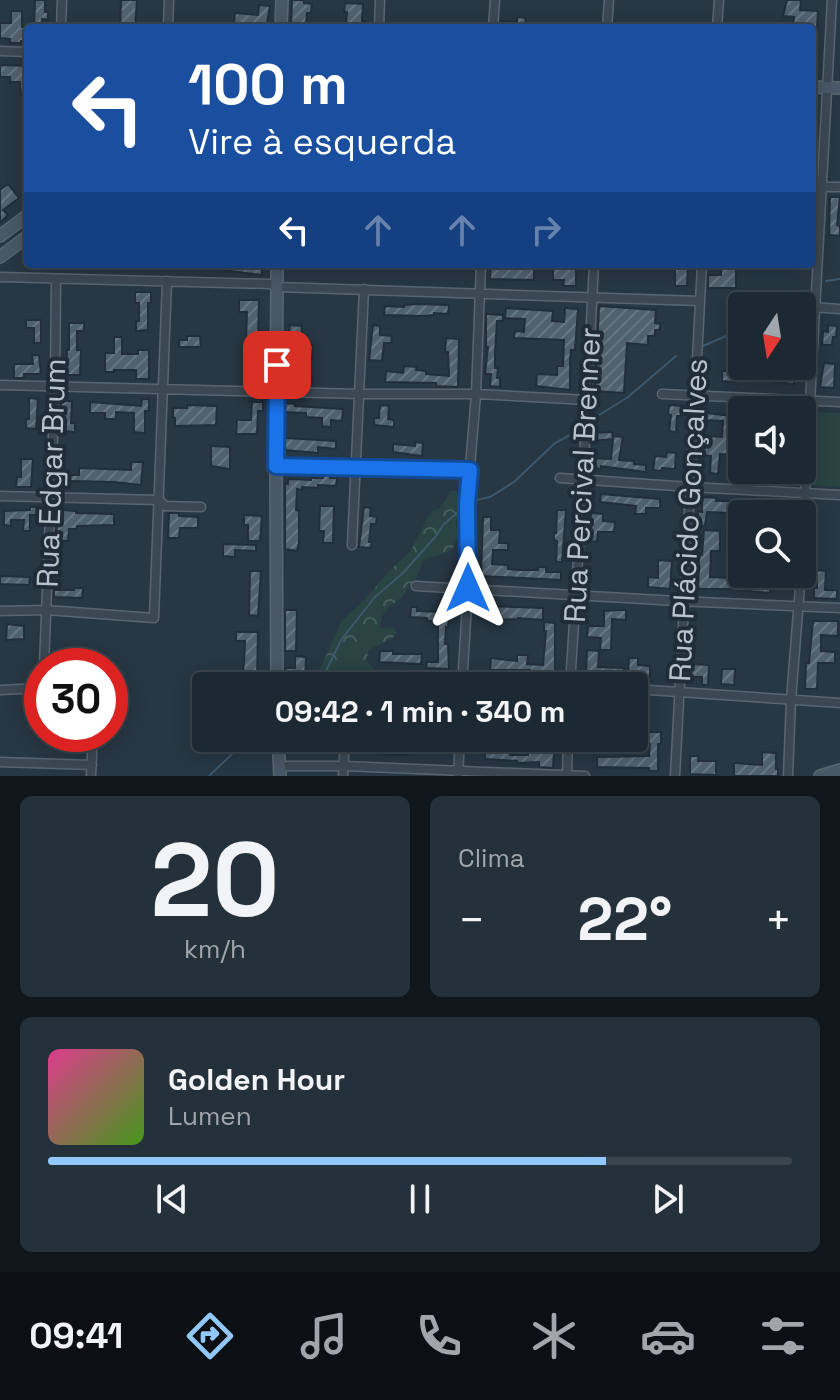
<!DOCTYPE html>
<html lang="pt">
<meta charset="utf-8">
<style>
:root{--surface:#1d2932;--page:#25313a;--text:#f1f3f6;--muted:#a0a6ac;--line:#3b454d;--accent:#91c8f9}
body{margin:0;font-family:"Space Grotesk",sans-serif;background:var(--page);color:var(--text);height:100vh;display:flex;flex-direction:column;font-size:30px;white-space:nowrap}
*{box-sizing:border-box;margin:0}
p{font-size:26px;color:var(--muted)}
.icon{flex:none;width:44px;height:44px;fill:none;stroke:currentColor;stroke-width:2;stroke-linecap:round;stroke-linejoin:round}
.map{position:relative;height:776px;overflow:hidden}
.panel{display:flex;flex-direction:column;gap:20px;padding:20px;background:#10171c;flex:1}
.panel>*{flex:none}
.hud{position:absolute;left:24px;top:24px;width:792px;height:244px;border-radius:8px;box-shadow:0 4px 20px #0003,0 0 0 2px var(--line);background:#1a4fa0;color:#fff;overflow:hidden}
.needle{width:52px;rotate:192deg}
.buttons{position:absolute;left:728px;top:292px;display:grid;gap:16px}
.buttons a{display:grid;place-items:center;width:88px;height:88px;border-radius:8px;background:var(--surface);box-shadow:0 4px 20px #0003,0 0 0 2px var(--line);font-size:40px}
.speed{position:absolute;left:24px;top:648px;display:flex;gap:16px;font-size:40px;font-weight:700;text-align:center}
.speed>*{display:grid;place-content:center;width:104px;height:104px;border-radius:50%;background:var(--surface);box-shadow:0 4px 20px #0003,0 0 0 2px var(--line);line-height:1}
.speed .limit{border:12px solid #d22;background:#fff;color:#111}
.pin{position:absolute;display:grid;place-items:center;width:68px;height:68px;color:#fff;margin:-34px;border-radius:16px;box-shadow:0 4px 12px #0006}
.me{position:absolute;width:88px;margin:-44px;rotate:0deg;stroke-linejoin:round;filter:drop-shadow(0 0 6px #0008)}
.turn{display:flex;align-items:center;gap:28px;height:168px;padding:0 32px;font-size:36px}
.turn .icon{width:104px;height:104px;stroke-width:2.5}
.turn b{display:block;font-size:56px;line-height:68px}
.lanes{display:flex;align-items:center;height:76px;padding:0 32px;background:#0003;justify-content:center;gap:40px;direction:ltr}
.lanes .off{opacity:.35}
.big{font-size:60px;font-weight:800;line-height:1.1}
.panel .widget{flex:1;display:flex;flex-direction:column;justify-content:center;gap:12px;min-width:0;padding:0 28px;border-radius:12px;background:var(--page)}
.panel .dial{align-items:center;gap:0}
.dial b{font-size:104px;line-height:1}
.song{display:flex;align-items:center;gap:24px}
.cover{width:96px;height:96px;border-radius:12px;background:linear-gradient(135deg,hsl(330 70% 55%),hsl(100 70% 35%))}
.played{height:8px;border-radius:4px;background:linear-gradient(90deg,var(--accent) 75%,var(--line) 75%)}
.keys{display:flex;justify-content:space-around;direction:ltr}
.heat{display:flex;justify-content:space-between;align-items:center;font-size:44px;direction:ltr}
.panel .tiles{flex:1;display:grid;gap:20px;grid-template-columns:1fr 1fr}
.widget:last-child{grid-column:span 2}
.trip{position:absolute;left:192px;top:672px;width:456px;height:80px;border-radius:8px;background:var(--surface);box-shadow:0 4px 20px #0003,0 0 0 2px var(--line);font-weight:800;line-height:80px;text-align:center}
.dock{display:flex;height:128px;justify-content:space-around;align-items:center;background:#0c1014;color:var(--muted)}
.dock .icon{width:56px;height:56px}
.dock .on{color:var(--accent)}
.dock b{font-size:36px;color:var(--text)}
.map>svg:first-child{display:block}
.forest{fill:url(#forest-crowns)}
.green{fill:#294443}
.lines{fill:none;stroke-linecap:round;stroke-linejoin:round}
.stream{stroke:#3d576c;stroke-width:2}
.building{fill:url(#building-hatch);stroke:#222f3a;stroke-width:2}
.street-casing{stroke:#596670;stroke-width:11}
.secondary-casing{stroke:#596670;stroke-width:14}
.street{stroke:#3b4853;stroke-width:8}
.secondary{stroke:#495866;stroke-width:11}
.route-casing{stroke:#114b97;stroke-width:20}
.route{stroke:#1a73e8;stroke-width:14}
.labels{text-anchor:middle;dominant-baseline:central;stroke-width:8;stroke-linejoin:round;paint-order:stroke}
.street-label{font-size:30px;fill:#b8c3cc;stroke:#202d38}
</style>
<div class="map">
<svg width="840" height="776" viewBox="0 0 840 776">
<defs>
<pattern id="forest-crowns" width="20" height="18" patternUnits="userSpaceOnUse" patternTransform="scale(2)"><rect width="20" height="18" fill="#294443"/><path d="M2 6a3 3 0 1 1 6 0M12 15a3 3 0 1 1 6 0" fill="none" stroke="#465d5d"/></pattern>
<pattern id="building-hatch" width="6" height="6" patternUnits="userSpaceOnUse" patternTransform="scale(2)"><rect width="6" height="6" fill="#50616e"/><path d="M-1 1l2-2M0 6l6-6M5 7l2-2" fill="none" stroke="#677682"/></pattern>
</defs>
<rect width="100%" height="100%" fill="#273743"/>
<path class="forest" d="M451 491H458L461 503 456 522 458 535 453 548 448 552 428 558 423 562 415 581 410 585 401 599 390 606 382 616 380 628H393L397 633C391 642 377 644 368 651L367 661 375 670 371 675 359 678 353 676 346 686H308L322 665 341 622 365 599 390 570 410 552 429 515 433 510 440 508Z"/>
<path class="green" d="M814 412 840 413V487L810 485Z"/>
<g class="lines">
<path class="stream" d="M826 281 840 279
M780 306 800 291
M703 346 742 329
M592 422 596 417 628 397 676 356
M472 501 490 497 514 482 555 443 572 434
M315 686 326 671 341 640 375 597 403 573 436 536 443 525 464 507
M209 776 249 738"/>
</g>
<path class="building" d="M35 0H45V12H48V20L42 19V28H34Z
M121 0H137L135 28H120Z
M292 0H304V3L312 4 311 13H307L306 28H291Z
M787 0H801L800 10 818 11 817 28H802V26L793 25 794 17 783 16Z
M345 3 363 4 362 21H365V28L351 27 352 25 346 24 347 12H344Z
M259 5 270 6 266 28H248V25L234 23 235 13 258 15Z
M11 11H22V27H28V41H21V43H10V39L0 38V23H11Z
M517 17 526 18 525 23H533V28H500L501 21 517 22Z
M0 65 28 66V96H21L20 82H10V77H0Z
M8 184 19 198 3 210 8 215 0 223V190Z
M830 197H840L837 225 840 226V236L829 235Z
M223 264H262V275L223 270Z
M491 264H515V268L534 269V280L490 279Z
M567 264H576V286H563L564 280H553V268H567Z
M675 267H688L687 286H675Z
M721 269H736V288H708V275H721Z
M135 292H151V303H148V330L136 331V321H139V303H135Z
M239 300H259L258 341H246L247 312H239Z
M417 304 449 305 448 314 434 313V315L423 316 384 315 385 306 404 307V305Z
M599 306 656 310 655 323 660 324V330H655V336H648V345L627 343 624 393 595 391Z
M506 308 553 311 552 321 564 322 565 308 578 309 575 350H571L570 360V390L536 386 537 374 557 375V366H563L564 340 514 338 515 331 524 332 525 319 505 318Z
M486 314 503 315V321H497L495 353V368H498L497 378H500V387L490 386 491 374H485L488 347H486Z
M26 320H41V343H34V328H26Z
M69 323H84V331H77V350H81L80 375H66L67 350H69Z
M290 325 302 326 301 344 313 345 312 358 297 357 296 375 312 376V383L293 382 292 385 285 384 288 356H285V343H288Z
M373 325 380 326V335L392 336 391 343H384L382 361 369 360Z
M828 325 837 326 836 337H833L832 345H822L823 331 828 332Z
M187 336H200L201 347H179V340H187Z
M114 337H122V354H138V350H149V379H136V370H114V372H105V353H114Z
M446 338 459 339 458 387 436 386V383L385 382 386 371 403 373 404 366 417 367 416 370 426 371V374L449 376 448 352H445Z
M727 348H742V354L735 355 734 382 722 381V371H727Z
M32 355H39L41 374H24V378H14V364H33Z
M824 363 835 364 834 388 820 387Z
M756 366H795L794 384 774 382V379L755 378Z
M29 398 38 399 36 429 26 428V419H29Z
M142 399H149V411H145V433L134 432V413L116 412V419H105V413H90V402L141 406Z
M61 401H72L71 423H75V432L64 431V416H61Z
M252 402H263V411H258L257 434H236L237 420H251Z
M285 403 295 404V406L343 409 342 421 331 420V427L322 426V418L306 417V413L285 412Z
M187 405 217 406 216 425 175 426V418H173V408H187Z
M380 405 389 406 388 419 394 420V427L374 425V418H379Z
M669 405 682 406 681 416H677L676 432 669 431 671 415H668Z
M706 413 732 416 731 430H736L734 448 742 449V470H761L760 477 734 476 732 470H734L735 455 720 454 718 474 710 473 711 456 702 455 703 448H705L706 436 722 437 723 421 705 420Z
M612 432 613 439V436L623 437 619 460 634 461V464L646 465V472L601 466 600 469 591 468V458L611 459 613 439 592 441V433Z
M285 438 336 441V449L318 447V453L285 450Z
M415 442 423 443 422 456 393 452V444L415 446Z
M211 446 230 447V469L211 466Z
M667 452 676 453 675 469 662 468 661 471 653 470 655 456 666 457Z
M21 459H33L31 487H16L17 477H21Z
M131 462H143L141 485 114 482 71 481V484H61L60 475H79V468L131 470Z
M324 474H330V478H337L336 486 318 485V488L302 487V490L297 489 296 510 299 511V543L297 551 285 549V483L288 484V479L311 480V478H323Z
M601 494 660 499V508H646V514H635L636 506 600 502Z
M702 497 717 498 716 501H732V504L769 505V511H756V514H749V511L732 510 731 513 707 512 705 526H698V511L702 512Z
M320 506H334L333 543H323L324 531H319Z
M30 507H37V515H30V531H23L24 520H11V526L4 525V511L30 510Z
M364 507 371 508 370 516 377 517 376 524H371L369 542H372L371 548 359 547Z
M61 510 76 511V513L114 514V525L77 526V529H69L68 541H56L57 521H61Z
M557 510H566L562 562H556L557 541 554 540V533H556Z
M169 513H179V516L198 517V528H180L179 538H168Z
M591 513 603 514V521L615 522 614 532H598L597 542 589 541Z
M244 515 262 516 260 541H248V525H244Z
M483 517H491V530H500L499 543H508V550H493L492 564 508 565V569L520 570H538V567H546V572H561V580L481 576Z
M704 530 720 531V551H711L710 577 730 578V576H741V581L771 579 770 593 729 589H698L699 555H702Z
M223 544 256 545V551L235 550V557L223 556Z
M658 560 672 561 670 589 648 587V577L658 578Z
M817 570 826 571 825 590H837V599L814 598V588H817Z
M250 571H261L258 616 249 615Z
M0 576 30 577 29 585 0 584Z
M74 588H83L82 598 54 597V590H74Z
M442 598 451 599 448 628 446 627 445 644H448L449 669 426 668 427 662H438V627H435L436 621H427V618L410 617 411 607H417V611L441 612Z
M479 600 487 601V606L543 608V620L518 618V619L496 620V613L478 612Z
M285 610H297L296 651H285Z
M619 610H626V620L612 619 611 650H600L601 638 587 637 588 626H604V611Z
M813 621H838V636L821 635V651L835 652V663H818L817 689H805L806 663H809Z
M544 622 555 623V676H529L530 670H490L491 658 517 661V655H528L527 664 543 665 546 631H544Z
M7 624 24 626V639L6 640Z
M236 632H258L257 679H260V686L241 685V678L231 677V671H243L244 663 245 641H236Z
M587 650 599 651 598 667 624 668V675L609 674V678L586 676Z
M380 651H393V654H422L421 664 379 662Z
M295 656 306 657 305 686H286L285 668H295Z
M629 658H638V665L650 666V681H643V674L628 673Z
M692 664 709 665 708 685H702V677H691Z
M722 669H735L734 685 721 684Z
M634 732H661V744H658V771H649V768L597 767V757L649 756 650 744 634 742Z
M384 744 408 745V754L384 755Z
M500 747H510V755H528L529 751 554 752 553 768 539 767V762L517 763V761L485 759V751H500Z
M762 752 776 753V769H778V776H734V763L762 765Z
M690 756H699L698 761H716V775L690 774Z"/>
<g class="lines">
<g class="street-casing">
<path id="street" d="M61 28 62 0
M168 28 169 0
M379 28 380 0
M493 28 495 0
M607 28 609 0
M717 28 719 0
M0 51 28 52
M812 190 823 187H840
M0 277 270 284 277 287 699 301
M798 306 840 309
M0 385 360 394H476L587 400
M662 394 840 402
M276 466 470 470
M560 478 690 487 840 495
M0 496 159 500
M159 500 165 506 201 507
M352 545 364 289
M802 549 832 0
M416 586 677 601 840 608
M0 611 46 610 154 618 167 281
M44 666 55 386 56 279
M350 686 359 678 462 679 583 686
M462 686 468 588 467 504 476 394 481 264
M570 686 583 480 594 264
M634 689 840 703
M0 690 42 688
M0 762 92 765
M279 766H344L585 776
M91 776 93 734
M343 776 345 738
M458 776 460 738
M567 776 568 738
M675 776 702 264
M788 776 791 700 801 574"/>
</g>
<g class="secondary-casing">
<path id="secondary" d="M281 28 282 0
M812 87 840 88
M0 236 28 215
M0 257 28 236
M277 686 276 466 277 264
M278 738 280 776
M820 776 840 770"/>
</g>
<use href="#street" class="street"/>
<use href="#secondary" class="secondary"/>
</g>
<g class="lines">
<g class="route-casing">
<path id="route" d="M277 365 276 466 470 470 467 504 468 588"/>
</g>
<use href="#route" class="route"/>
</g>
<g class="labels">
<g class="street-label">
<text transform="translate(51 473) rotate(-88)">Rua Edgar Brum</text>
<text transform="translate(582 475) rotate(-87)">Rua Percival Brenner</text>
<text transform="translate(688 520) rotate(-87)">Rua Plácido Gonçalves</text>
</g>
</g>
</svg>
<div class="buttons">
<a><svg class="needle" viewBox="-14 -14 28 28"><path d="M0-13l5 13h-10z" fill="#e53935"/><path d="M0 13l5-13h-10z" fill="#a0a6ac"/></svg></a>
<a><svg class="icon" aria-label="sound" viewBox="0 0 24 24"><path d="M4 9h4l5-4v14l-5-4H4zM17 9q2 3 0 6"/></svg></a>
<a><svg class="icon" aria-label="search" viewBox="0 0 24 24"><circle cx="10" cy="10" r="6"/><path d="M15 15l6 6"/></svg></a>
</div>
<div class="speed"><div class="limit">30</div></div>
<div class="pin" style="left:277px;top:365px;background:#d93025"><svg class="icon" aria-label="arrive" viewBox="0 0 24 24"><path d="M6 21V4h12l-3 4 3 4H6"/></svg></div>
<svg class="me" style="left:468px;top:588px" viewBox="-20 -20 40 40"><path d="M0-17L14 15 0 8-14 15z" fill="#1a73e8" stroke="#fff" stroke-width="4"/></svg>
<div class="trip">09:42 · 1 min · 340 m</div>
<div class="hud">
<div class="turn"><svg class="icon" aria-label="left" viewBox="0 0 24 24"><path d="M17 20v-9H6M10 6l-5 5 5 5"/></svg><div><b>100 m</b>Vire à esquerda</div></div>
<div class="lanes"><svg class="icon" aria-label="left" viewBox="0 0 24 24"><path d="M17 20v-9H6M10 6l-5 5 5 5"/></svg><svg class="icon off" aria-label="ahead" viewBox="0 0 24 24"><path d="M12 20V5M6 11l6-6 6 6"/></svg><svg class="icon off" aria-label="ahead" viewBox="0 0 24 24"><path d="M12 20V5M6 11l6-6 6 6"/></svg><svg class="icon off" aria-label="right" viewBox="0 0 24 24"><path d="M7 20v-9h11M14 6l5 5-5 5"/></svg></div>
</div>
</div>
<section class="panel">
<div class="tiles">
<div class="widget dial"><b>20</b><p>km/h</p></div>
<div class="widget"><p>Clima</p>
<div class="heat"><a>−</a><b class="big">22°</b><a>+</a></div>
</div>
<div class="widget">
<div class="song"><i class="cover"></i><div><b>Golden Hour</b><p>Lumen</p></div></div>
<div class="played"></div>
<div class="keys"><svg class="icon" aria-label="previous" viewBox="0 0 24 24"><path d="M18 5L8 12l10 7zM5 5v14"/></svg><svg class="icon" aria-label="pause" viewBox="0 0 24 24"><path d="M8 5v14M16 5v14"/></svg><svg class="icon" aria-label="next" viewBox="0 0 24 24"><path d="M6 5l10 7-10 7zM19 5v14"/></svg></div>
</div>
</div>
</section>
<nav class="dock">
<b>09:41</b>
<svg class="icon on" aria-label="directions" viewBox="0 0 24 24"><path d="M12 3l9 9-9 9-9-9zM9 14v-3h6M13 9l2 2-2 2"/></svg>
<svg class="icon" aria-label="music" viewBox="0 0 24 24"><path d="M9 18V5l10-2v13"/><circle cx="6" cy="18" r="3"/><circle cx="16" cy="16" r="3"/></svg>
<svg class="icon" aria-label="phone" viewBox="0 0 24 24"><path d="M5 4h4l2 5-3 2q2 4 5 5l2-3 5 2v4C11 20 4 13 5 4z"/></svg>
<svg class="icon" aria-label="climate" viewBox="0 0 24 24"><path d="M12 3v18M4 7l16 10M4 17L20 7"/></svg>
<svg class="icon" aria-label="car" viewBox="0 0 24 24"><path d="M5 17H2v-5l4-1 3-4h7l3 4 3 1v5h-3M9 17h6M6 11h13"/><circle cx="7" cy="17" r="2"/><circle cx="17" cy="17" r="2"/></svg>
<svg class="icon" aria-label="filters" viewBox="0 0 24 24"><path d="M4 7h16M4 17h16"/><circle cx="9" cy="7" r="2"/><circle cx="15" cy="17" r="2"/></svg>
</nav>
